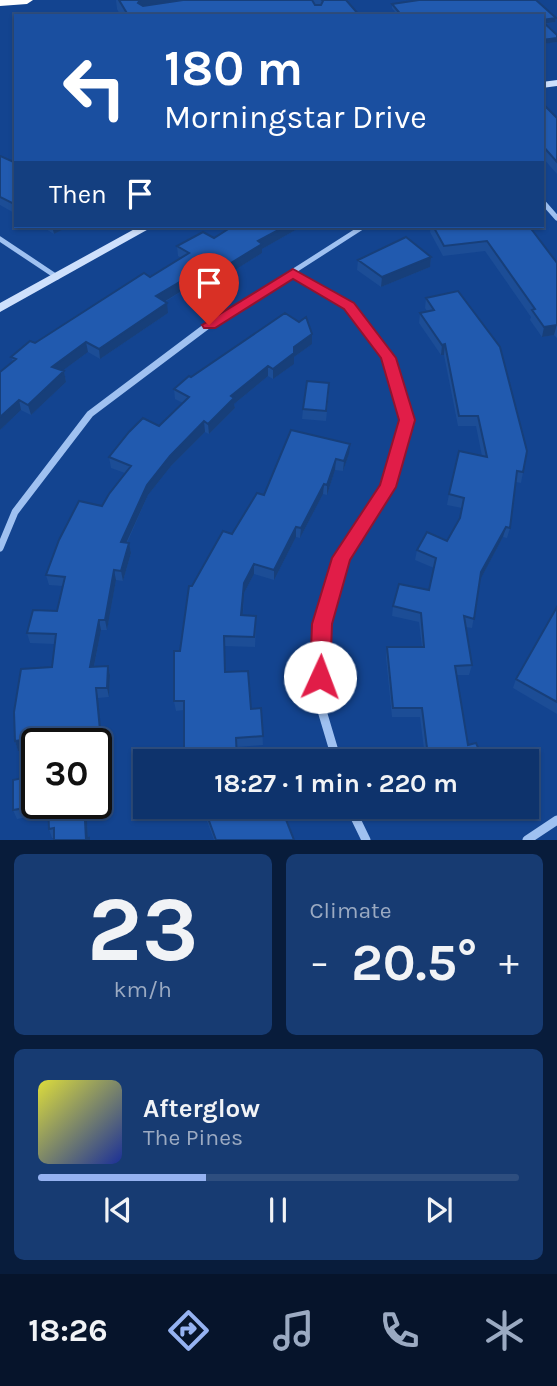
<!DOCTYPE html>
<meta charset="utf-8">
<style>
:root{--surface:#0e336c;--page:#173b72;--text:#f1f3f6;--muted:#9baac2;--line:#2e4e7f;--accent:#95b2f1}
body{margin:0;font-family:Karla,sans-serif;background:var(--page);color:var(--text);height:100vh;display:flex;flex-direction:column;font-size:26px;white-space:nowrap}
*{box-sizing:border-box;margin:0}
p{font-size:23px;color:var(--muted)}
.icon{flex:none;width:38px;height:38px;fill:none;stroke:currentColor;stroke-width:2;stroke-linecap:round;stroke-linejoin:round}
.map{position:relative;height:840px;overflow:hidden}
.side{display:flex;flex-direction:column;gap:14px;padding:14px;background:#081c3b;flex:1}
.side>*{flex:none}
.top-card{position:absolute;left:14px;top:14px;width:530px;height:214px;border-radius:0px;box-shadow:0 2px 5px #0004,0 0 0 2px var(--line);background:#1a4fa0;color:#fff;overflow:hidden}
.speed{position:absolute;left:21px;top:728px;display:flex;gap:14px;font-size:35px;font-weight:700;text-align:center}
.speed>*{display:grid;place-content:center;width:91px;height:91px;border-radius:50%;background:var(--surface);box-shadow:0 2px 5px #0004,0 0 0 2px var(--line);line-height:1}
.speed .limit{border:4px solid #111;border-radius:10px;background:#fff;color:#111}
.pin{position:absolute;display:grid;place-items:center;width:60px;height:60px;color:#fff;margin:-72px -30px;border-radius:50% 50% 50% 0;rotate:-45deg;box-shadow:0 0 7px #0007}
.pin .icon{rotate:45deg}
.me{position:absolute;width:77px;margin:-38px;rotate:2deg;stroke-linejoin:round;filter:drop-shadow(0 0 5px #0008)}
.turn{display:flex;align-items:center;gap:24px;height:147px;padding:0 35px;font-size:32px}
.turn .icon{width:91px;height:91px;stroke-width:2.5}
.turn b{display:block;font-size:49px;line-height:60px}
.then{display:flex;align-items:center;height:66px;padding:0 35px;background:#0003;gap:14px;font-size:26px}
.big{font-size:52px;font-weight:700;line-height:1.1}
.side .card{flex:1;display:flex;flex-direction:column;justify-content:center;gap:10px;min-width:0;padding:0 24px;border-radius:10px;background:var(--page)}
.side .dial{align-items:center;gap:0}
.dial b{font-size:91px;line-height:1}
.song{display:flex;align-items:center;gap:21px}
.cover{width:84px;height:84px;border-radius:10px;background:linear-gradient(135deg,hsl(60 70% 55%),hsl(230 70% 35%))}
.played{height:7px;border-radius:4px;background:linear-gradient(90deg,var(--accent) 35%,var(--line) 35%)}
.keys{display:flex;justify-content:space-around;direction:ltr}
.heat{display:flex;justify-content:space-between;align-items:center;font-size:38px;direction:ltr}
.side .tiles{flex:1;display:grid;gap:14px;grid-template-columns:1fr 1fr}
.card:last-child{grid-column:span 2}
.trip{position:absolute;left:133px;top:749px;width:406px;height:70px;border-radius:0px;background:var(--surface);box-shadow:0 2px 5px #0004,0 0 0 2px var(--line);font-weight:700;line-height:70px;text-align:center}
.menu{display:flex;height:112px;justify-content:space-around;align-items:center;background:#06142b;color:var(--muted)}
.menu .icon{width:49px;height:49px}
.menu .on{color:var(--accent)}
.menu b{font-size:32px;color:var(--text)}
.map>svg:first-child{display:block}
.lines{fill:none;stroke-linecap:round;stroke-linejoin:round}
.street-far2{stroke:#9fc1f1;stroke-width:5}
.street-far1{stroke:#9fc1f1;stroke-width:7}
.street{stroke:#9fc1f1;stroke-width:9}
.secondary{fill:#cee0fc;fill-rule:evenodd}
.highway{fill:#fff;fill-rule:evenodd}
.wall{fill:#1c4d96}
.shaded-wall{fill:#173f7a}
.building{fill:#215aaf;stroke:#173f7a;stroke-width:2}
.route{fill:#e11d48;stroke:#92132f;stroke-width:2}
</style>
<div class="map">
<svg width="557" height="840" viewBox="0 0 557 840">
<rect width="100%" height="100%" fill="#134490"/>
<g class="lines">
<path class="street-far2" d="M542 201 557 218
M0 239 57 277
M293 273 349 306 366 328
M205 328 364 226"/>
<path class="street-far1" d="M0 548 15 512 90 414 207 326
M343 556 388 487 407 420 388 357 364 326"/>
<path class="street" d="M337 761 320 704 322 623 344 554
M350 807 366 840
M527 840 557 820"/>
<path class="secondary" d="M557 80V86L542 88V82Z
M140 226H154L0 312V303Z"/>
<path class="highway" d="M0 0H33L27 4 0 6Z"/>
</g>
<path class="wall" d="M116 0H346L360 16H121L117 9Z
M419 0H536L556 18 555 22 545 24 557 35V42L542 44V16H398L392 8V4Z
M542 103 557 118V174L542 157Z
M0 156 16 163V214L0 205Z
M41 226H78L73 228 70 226 54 234Z
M299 226V228L262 249V253L200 292 190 286 165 302 168 313 100 359 88 352 62 371H64L66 382 31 415 21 410 0 430V372L13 362 11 357 181 258 178 256 177 246 214 238Z
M431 226H529L557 263V338L554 335 542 337 530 320 531 317 485 251 443 256 430 232Z
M431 257 430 267 381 287 357 270 358 260Z
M458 291 523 472 521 483 516 482 510 528 507 538 503 537 480 580 472 628 465 627 472 665 469 675H457L468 745 425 757 420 717H392L386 657 387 647H422L419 622 392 616 393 606 429 590 434 568 415 560 417 550 447 541 460 519 462 508 447 505 449 494 482 456 476 426H458L444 355H441L419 323 420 313 427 311 425 308 426 298Z
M312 344 294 357V364L273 379 268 376 234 404 235 408 209 434 205 432 171 466 148 495 127 543H129L131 553 123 581 116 580 107 630H101L94 667 108 666 110 675 109 697 98 698 104 760 96 762V744H37L18 751 15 741 52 667 54 644 30 643 27 633 57 611 63 586 49 585 46 575 102 506 125 473 111 468 109 457 159 426 183 403 175 399 174 389 191 377Z
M329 393 326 421 302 419 303 409Z
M291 430 349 454 343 471 335 470 327 495 323 494 300 538 296 537 274 580 254 574 244 593 243 615 256 625 255 647 224 646 225 672 251 709 261 708 263 745 237 747 184 710 176 711 174 701 180 651 192 586 232 534 264 495Z
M557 607V714L513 688 516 679Z
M37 803H86L88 839 52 838 49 829V813L17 819 13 810Z
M202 807H281L294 840H214Z"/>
<path class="shaded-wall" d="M140 0H229L141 16 138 3Z
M556 18 555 22 542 24V20Z
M557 38V42L542 44V40Z
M52 226H70L54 234Z
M286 226H300L299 228 262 249V253L200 292V282L258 241Z
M431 257 430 267 381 287 382 277Z
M190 276V286L157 306 156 296Z
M167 303 168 313 100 359 99 349Z
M557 324 554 335 542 337 544 327Z
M312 334V344L294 357V364L273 379V369L294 347Z
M86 342 88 352 54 377 52 367Z
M445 344 444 355H441L442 345Z
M268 366V376L234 404 235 408 209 434 208 424 231 396Z
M64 371 66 382 31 415 28 405Z
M19 400 21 410 0 430V417Z
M204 421 205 432 171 466 148 495 122 552 121 542 147 485 170 456Z
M350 444 349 454 343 471 344 461Z
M336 459 335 470 327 495V485Z
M324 484 323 494 300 538 301 528Z
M296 527V537L274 580V570Z
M506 527 503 537 479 582 481 572Z
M129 543 131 553 123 581 121 571Z
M254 564V574L244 593 242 625 241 615 244 583Z
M114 570 116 580 107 630 105 620Z
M99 620 101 630 92 676 90 667Z
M108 666 110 675 109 697 107 688Z
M96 688 98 698 104 760 96 762Z
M42 737 44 744H37V747L18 751 15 741Z
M84 803H86L88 840H86Z
M464 807H477L463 811Z"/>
<path class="building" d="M119 0H140L138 3 143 6 183 0H312L315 5H321L323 1 322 0H346L360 16H130L128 15Z
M419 0H536L556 18 542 20V16H402L392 4Z
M542 21 557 35V38L542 40Z
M542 103 557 118V162L542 145Z
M0 156 16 163V205L0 197Z
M233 226H286L258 241 262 244 200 282 190 276 156 296 167 303 99 349 86 342 52 367 64 371 28 405 19 400 0 417V372L16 359 11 357 30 341 35 343 144 273 150 277 189 253 177 246 203 232 214 238Z
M433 226H529L557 263V325L544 327 532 310 535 309 487 241 444 246Z
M406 237 431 257 382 277 358 260Z
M458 291 500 347 527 451 523 472 517 471 510 528 506 527 481 572 474 619 464 616 472 665 455 666 468 745 476 743 484 761H412L411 760 428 756 422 708H393L387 647H424L421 613 393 606 399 584 429 590 436 558 417 550 427 532 447 541 460 518 464 498 449 494 459 451 487 457 478 416H459L445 344 442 345 420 313 434 310 426 298Z
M285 313 299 322 306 317 312 334 294 347V353L273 369 268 366 231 396 234 398 208 424 204 421 170 456 147 485 121 542 129 543 121 571 114 570 105 620H99L90 667 108 666 107 688H96L102 751 96 752V744H42V737L15 741 14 712 21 669 52 667 56 634 27 633 33 610 57 611 65 577 46 575 59 540 79 501 102 506 109 494 131 466 109 457 129 432 143 418 159 426 189 397 174 389 189 376 191 377Z
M307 381 329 383 326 411 303 409Z
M291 430 350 444 344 461 336 459 327 485 324 484 301 528 296 527 274 570 254 564 244 583 241 615 256 616 254 637 224 636 225 672 248 671 251 709 261 708 263 736 236 738 237 761H184V701H174V651H180L189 586H192L223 531 232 534 257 493 264 495Z
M557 607V702L516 679Z
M37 775V803H84L86 839 89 838V840H54V828L49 829 48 804 13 810V780Z
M204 807H281L294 840H216Z"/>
<path class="route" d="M293 269 354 303 396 358 415 420 396 487 350 560 332 624 330 677 328 683 320 686 313 683 310 677 312 624 332 558 380 485 399 420 381 358 344 309 293 279 215 328H204L202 325Z"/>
</svg>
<div class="speed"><div class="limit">30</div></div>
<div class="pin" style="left:209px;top:325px;background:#d93025"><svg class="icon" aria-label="arrive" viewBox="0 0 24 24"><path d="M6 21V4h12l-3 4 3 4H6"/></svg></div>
<svg class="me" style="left:320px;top:677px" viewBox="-20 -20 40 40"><circle r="19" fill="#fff"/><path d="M0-13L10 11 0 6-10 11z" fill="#e11d48"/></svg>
<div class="trip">18:27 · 1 min · 220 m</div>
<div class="top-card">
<div class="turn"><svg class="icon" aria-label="left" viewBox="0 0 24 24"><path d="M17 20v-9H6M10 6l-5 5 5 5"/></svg><div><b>180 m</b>Morningstar Drive</div></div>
<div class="then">Then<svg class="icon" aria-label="arrive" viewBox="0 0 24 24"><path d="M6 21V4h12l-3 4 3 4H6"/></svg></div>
</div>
</div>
<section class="side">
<div class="tiles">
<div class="card dial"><b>23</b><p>km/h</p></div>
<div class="card"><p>Climate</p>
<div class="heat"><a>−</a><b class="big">20.5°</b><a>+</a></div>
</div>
<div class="card">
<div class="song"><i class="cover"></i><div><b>Afterglow</b><p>The Pines</p></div></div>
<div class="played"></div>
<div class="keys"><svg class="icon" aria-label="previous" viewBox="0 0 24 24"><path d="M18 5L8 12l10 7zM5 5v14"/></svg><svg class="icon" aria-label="pause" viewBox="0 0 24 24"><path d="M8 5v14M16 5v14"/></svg><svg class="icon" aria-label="next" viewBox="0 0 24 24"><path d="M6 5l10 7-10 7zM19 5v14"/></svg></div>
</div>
</div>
</section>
<nav class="menu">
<b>18:26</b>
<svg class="icon on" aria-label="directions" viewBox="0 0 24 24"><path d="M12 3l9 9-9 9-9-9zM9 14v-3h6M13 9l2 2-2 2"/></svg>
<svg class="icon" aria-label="music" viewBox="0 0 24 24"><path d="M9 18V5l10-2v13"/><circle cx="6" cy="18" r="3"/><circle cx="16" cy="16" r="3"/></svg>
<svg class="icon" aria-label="phone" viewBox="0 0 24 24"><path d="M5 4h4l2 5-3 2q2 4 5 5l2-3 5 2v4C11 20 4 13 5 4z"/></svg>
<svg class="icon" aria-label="climate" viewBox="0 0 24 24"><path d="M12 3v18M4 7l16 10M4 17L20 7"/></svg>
</nav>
